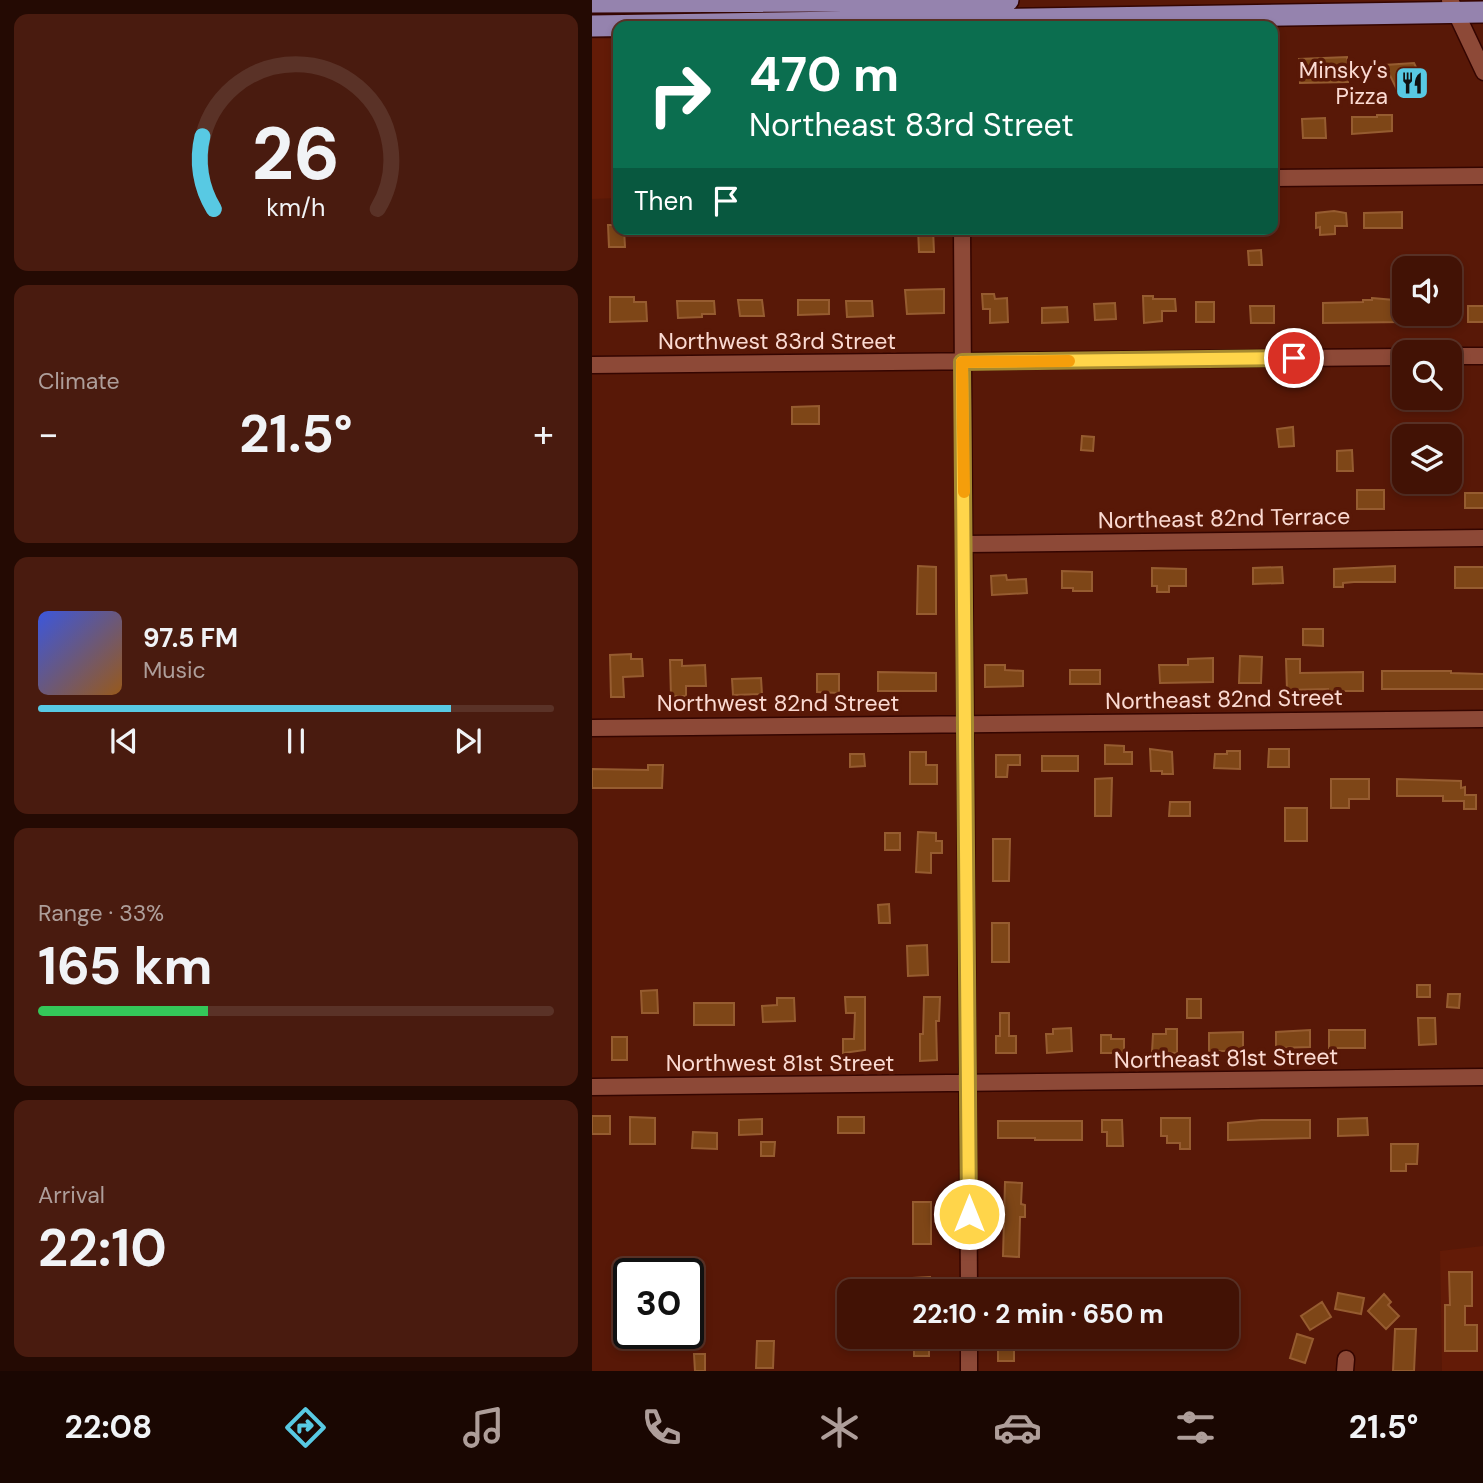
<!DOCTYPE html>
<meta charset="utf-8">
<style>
:root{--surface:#421205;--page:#491b0f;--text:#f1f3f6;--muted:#ae9e9a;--line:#5a3227;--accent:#58c9e3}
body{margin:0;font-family:"DM Sans",sans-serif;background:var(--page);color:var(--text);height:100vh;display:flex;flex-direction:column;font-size:26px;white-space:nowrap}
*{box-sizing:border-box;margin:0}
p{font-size:23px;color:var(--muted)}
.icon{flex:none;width:38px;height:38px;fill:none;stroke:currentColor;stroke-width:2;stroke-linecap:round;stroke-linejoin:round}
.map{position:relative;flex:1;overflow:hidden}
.side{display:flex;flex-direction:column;gap:14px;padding:14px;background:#240a03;width:592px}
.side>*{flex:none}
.guide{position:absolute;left:21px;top:21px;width:665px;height:214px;border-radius:14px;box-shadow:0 4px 10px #0003,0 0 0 2px var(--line);background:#0b6e4f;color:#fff;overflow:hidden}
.fabs{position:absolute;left:800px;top:256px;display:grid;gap:14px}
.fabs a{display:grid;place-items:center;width:70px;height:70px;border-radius:14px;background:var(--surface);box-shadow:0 4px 10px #0003,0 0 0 2px var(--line);font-size:35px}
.speed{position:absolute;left:21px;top:1258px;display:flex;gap:14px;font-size:35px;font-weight:700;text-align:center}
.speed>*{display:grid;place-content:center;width:91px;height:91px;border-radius:50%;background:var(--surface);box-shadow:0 4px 10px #0003,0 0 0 2px var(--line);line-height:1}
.speed .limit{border:4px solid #111;border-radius:10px;background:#fff;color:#111}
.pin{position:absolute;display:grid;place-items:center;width:60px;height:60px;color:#fff;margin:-30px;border:4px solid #fff;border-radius:50%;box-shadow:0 2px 7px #0007}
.me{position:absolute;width:77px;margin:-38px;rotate:0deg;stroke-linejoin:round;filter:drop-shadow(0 0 5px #0008)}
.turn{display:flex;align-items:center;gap:24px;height:147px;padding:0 21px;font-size:32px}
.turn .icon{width:91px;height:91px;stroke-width:2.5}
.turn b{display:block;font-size:49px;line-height:60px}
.then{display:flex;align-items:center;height:66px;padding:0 21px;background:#0003;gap:14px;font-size:26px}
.big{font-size:52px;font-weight:700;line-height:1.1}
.side .card{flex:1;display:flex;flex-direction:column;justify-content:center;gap:10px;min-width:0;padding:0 24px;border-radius:14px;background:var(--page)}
.side .dial{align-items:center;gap:0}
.dial svg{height:182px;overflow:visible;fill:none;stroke:var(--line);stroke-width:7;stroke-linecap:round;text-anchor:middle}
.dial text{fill:var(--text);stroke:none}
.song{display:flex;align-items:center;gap:21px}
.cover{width:84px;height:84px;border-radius:10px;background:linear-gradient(135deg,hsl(230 70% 55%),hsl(30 70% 35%))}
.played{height:7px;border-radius:4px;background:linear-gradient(90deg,var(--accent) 80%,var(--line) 80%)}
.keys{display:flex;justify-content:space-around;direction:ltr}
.heat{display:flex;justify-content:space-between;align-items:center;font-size:38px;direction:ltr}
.charge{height:10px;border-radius:5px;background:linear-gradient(90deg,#34c759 33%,var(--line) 0)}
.trip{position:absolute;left:245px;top:1279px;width:402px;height:70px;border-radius:14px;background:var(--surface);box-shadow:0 4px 10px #0003,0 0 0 2px var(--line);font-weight:700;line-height:70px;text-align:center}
.tab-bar{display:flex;height:112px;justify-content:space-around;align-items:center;background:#1a0702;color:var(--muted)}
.tab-bar .icon{width:49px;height:49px}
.tab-bar .active{color:var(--accent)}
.tab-bar b{font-size:32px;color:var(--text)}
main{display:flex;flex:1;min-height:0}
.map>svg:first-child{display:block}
.built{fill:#631b07}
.building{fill:#7e4617;stroke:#965c30;stroke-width:2}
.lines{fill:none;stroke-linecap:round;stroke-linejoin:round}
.minor-casing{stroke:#340500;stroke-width:19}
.major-casing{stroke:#340500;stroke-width:24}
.minor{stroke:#8d4937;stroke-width:16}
.major{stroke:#9583ae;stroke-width:21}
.route-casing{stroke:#a68a30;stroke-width:18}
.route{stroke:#ffd54a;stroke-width:12}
.slow{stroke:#f59e0b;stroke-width:12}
.labels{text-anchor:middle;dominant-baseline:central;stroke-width:7;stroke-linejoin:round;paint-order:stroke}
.poi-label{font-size:23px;fill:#fbdad2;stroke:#581807;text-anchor:end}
.street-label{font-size:23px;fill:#fbdad2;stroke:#581807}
</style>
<main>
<section class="side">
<div class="card dial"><svg viewBox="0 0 100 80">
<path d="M14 69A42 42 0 1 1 86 69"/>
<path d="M14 69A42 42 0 0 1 9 37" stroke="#58c9e3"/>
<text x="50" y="56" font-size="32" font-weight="700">26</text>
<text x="50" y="72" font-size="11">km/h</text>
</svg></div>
<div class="card"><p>Climate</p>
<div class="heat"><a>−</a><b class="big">21.5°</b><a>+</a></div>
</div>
<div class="card">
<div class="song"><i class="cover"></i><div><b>97.5 FM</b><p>Music</p></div></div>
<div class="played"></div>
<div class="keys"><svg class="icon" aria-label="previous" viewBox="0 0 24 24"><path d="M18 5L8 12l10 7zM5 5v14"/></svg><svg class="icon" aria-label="pause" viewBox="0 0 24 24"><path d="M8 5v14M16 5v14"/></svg><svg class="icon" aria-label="next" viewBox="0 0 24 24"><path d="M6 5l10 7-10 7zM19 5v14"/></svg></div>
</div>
<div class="card"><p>Range · 33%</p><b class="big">165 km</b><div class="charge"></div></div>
<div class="card"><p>Arrival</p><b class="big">22:10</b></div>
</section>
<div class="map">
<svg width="892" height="1371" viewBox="0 0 892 1371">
<rect width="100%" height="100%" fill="#581807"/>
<path class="built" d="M0 39H26V198L0 199Z
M891 1246V1371H850L848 1251Z"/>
<path class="building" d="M755 57 756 82 708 83 707 59Z
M822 63 831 82 807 94 793 65Z
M785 115H800V131L760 134V117H785Z
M733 118 734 138H711L710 119Z
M742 211 754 213 755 226H743V234L728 235V227L724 228V213Z
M810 212V228H772V213Z
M16 225H26V229H32L33 247H17Z
M326 229H341L342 252H327Z
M669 250 670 265H657L656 251Z
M352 289V313L315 314 313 290Z
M390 294H402L403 299 415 298 416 322 398 323V309H391Z
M551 296H561V299H583L584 311H570V321L552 323Z
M18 297H42V302H54L55 321 18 322Z
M780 298 802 300V306H810V322L731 323V303L771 302V300H780Z
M146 300H170L172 316H148Z
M206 300H237V314L206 315Z
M85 301H122L123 314H110V317L86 318Z
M254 301H280L281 316 255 317Z
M604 302H622V322H604Z
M523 303 524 319 503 320 502 304Z
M658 306H682V323H659Z
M876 306H892V322H876Z
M475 307 476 322 450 323V308Z
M828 313H853V323H828Z
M227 406V424H200V407Z
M701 427 702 446 687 447 685 429Z
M490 436 502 437 501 451 489 450Z
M760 450 761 471H745V451Z
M765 490H792V509H765Z
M873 493H892V508H873Z
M326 566 344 567V614H325Z
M803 566V582H762L751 583V587H742V569Z
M690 567 691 583 661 584V568Z
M863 567H892V588H863Z
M560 568 594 569V586H577V592H565V586H560Z
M470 571 500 572V591H481V588H470Z
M414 575 415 580 434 579 435 593 400 595 399 576Z
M711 629H731V646L711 645Z
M39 654V659H50L51 676 31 677 32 697H19L18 655Z
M648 656 670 657 669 683H647Z
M621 658V682L568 683 567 665H596V659Z
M694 659H708V673L771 672V691H736V689L695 690Z
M78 660H90V666L113 665 114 686H94V696H79Z
M393 665H413V670L431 671V686L393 687Z
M478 670H508V684H478Z
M790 671H859V673L892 674V689H790Z
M286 672 344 673V691H286Z
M225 674H247V693L225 692Z
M169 678 170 694 141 695 140 679Z
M513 745 532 746V752H540V764H513Z
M558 749 580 752 581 774H570V771H559Z
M677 749H697V767H676Z
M635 751H648V769L622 768 623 754H635Z
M318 752H334V765H345V784H318Z
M258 754H272L273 766 258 767Z
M404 755H428V765H416L415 777H404Z
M450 756H486V771H450Z
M56 765H71L70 788H0V769L56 770Z
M520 778 519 816H503V779Z
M739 779H777V799H757V808H739Z
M805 779 869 781V788L873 787V795H884V809H872V801H851V796H805Z
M578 802H598V816H577Z
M693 808H715V841H693Z
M326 832 344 833V841H350V853H339V873L324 872Z
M293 833H308V850H293Z
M401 839H418L417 881H401Z
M297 904 298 923H287L286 905Z
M400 923H417V962H400Z
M335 945 336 975 316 976 315 946Z
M825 985H838V997H825Z
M65 990 66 1013H50L49 991Z
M856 994H868L867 1008 855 1007Z
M253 997H273V1050L251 1053V1039H262L263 1013H254Z
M332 997H348L347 1021H344L345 1060 328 1061V1034H331Z
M185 998H202L203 1021 171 1022 170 1006 185 1005Z
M595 999H609V1018H595Z
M102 1003H142V1025H102Z
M408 1013H417V1036H424V1053H404V1036H408Z
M826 1018H843L844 1044 827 1045Z
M479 1028 480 1051 455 1053 454 1034H461V1029Z
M574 1029H585V1053L560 1052 561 1034H574Z
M718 1030V1047L684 1048V1032Z
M737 1030H773V1048H737Z
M651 1032V1051H617V1033Z
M509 1035H519V1039H532V1053H509Z
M20 1037H35V1060H20Z
M0 1116H18V1134H0Z
M38 1117 63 1118V1144H38Z
M246 1117H272V1133H246Z
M569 1118H598V1149H588V1143H575V1136H569Z
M775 1118 776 1135 746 1136V1119Z
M170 1119V1134L147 1135V1120Z
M510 1120H530L531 1146H515V1132H510Z
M669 1120H718V1138L636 1140V1123Z
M406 1121H490V1140H443V1138H406Z
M101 1132 125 1133V1149L100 1148Z
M169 1142H183L182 1156H169Z
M799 1144H826L825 1164H814V1171H799Z
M413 1182 430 1183 429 1204 433 1205V1217H428L427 1257 411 1256Z
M321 1202H339V1244H321Z
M857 1272H880V1306H873V1325H885V1351H853V1305H858Z
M338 1277 337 1292H321V1278Z
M746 1293 772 1298 769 1314 743 1309Z
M792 1294 799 1302 796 1305 807 1316 794 1329 776 1311Z
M730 1302 739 1317 718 1330 709 1316Z
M803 1329H824L822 1371H801Z
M705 1334 721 1339 713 1363 698 1358Z
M322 1337H337V1356H322Z
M406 1337H422V1361H406Z
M165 1341H182L181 1368H164Z
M102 1354H113V1371H103Z"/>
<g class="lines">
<g class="minor-casing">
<path id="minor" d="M858 0 892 72
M681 178 892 176
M370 229 377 1292
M858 356H892
M0 365 812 357
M373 544 892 538
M0 728 892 719
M0 1087 892 1077
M377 1337V1371
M753 1371 754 1359"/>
</g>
<g class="major-casing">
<path id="major" d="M0 2 416 0
M0 26 892 12"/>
</g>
<use href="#minor" class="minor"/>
<use href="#major" class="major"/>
</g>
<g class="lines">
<g class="route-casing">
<path id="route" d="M377 1214 370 362 702 358"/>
</g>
<use href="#route" class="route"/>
<path class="slow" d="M372 492 370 362 477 361"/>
</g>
<defs>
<g id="restaurant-square" transform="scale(1.75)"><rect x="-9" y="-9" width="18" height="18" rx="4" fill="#58c9e3" stroke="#581807"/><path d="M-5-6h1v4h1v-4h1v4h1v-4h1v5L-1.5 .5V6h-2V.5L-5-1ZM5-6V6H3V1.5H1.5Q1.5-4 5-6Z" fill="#111"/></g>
</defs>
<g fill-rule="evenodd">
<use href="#restaurant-square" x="820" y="83"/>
</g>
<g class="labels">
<g class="poi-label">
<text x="796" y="70">Minsky's<tspan x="796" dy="26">Pizza</tspan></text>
</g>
<g class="street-label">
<text x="185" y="341">Northwest 83rd Street</text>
<text transform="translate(632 518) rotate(-1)">Northeast 82nd Terrace</text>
<text transform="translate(632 699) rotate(-1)">Northeast 82nd Street</text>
<text x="186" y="703">Northwest 82nd Street</text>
<text transform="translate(634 1058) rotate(-1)">Northeast 81st Street</text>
<text x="188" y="1063">Northwest 81st Street</text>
</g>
</g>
</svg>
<div class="fabs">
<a><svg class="icon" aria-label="sound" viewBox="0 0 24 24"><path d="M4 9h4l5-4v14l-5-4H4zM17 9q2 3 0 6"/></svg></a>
<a><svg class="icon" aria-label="search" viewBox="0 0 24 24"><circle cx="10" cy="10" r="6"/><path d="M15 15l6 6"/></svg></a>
<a><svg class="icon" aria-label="layers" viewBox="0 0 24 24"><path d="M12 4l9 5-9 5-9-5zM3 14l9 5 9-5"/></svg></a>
</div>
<div class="speed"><div class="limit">30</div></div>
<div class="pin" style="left:702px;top:358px;background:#d93025"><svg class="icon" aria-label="arrive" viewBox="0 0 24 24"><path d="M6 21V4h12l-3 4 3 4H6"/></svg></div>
<svg class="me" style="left:377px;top:1214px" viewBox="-20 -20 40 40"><circle r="17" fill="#ffd54a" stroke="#fff" stroke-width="3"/><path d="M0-11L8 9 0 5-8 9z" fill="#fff"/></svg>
<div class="trip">22:10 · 2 min · 650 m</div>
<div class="guide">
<div class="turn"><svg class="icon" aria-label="right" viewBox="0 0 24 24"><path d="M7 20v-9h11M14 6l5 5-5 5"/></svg><div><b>470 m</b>Northeast 83rd Street</div></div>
<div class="then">Then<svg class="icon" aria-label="arrive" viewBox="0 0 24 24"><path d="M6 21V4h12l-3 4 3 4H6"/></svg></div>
</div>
</div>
</main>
<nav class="tab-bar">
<b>22:08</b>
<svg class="icon active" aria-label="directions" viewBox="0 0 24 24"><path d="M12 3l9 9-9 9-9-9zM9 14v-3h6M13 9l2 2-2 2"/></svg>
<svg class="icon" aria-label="music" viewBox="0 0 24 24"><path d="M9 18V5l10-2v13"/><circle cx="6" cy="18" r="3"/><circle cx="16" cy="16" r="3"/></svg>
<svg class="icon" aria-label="phone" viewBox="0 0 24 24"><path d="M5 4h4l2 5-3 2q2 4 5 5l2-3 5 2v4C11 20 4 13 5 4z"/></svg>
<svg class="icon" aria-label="climate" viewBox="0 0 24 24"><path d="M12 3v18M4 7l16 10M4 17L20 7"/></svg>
<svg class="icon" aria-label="car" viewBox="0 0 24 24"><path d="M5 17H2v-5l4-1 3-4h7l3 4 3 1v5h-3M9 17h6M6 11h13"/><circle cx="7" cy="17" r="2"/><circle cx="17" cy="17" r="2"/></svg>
<svg class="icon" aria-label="filters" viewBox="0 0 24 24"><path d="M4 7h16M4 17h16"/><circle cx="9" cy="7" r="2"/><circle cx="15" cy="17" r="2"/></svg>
<b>21.5°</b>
</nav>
